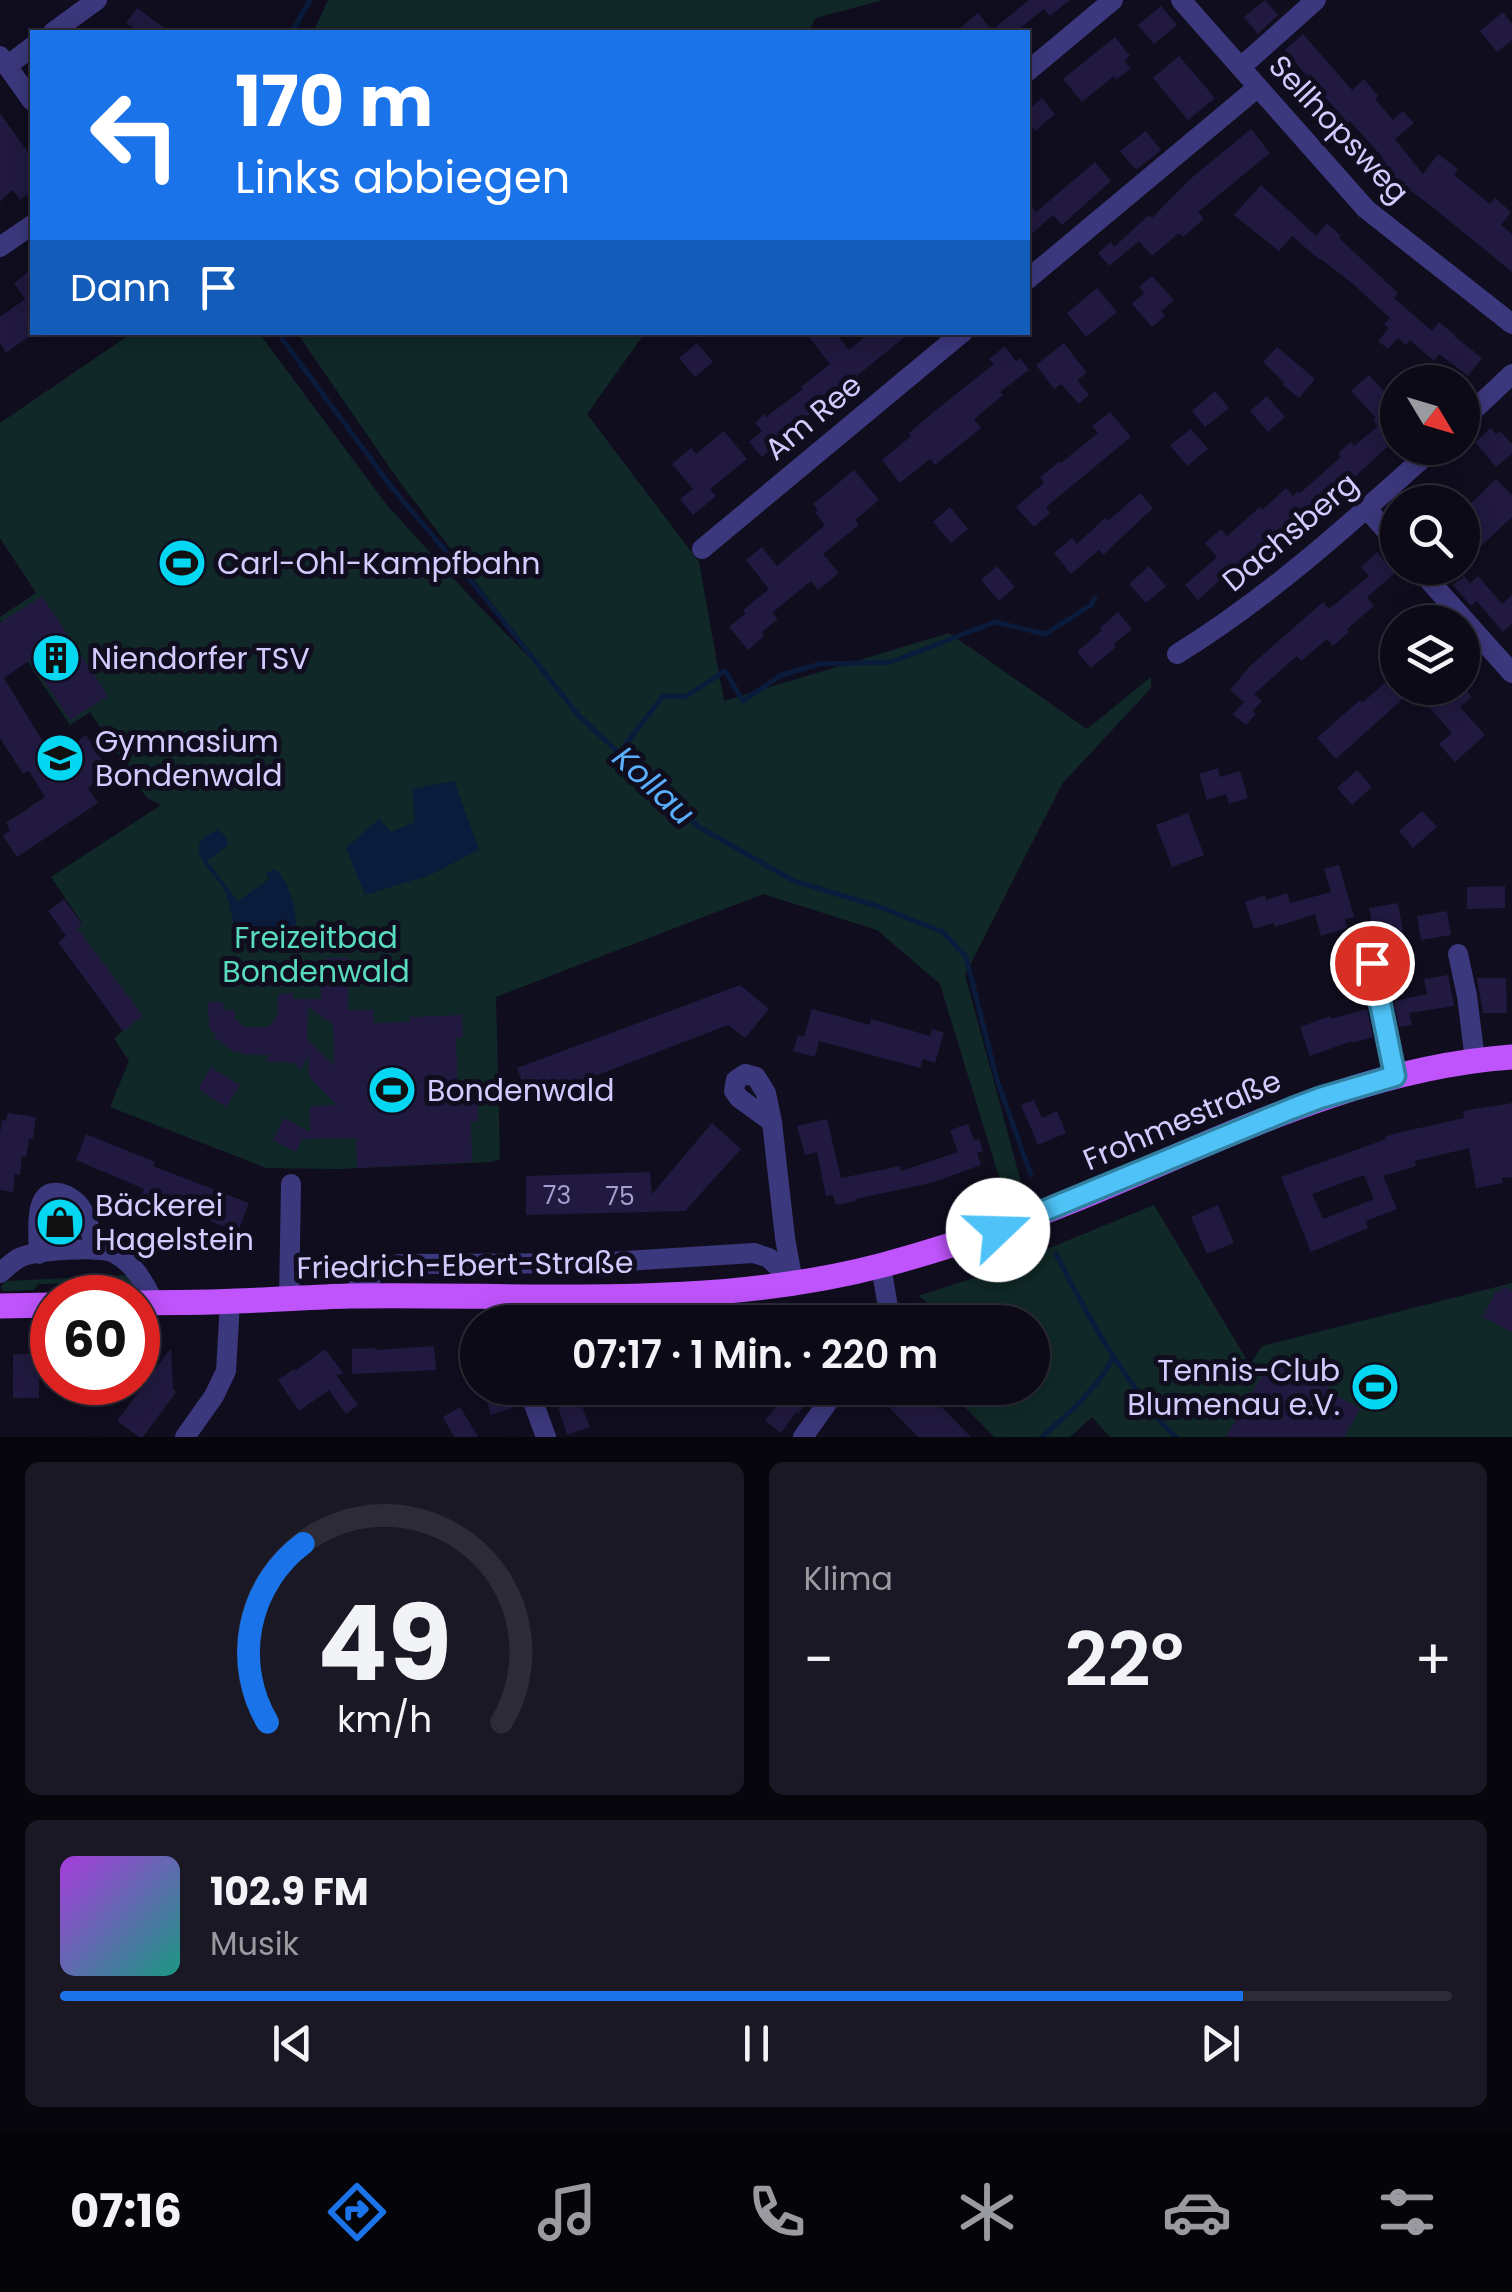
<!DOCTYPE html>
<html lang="de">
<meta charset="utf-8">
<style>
:root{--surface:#0c0a17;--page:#1a1824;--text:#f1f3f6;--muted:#9a9aa1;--line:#2c2b36;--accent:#1a73e8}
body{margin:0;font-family:Poppins,sans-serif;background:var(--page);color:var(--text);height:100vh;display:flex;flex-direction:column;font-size:38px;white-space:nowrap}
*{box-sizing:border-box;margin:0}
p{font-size:32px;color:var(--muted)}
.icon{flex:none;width:55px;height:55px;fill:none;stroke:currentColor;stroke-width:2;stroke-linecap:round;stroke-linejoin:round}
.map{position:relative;height:1437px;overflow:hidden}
.sheet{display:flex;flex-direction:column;gap:25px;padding:25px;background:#07060d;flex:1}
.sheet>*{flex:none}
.guide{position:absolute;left:30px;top:30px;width:1000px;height:305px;border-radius:0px;box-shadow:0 5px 25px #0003,0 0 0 2px var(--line);background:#1a73e8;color:#fff;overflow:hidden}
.needle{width:65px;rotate:128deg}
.controls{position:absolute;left:1380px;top:365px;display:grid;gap:20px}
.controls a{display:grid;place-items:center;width:100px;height:100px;border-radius:50%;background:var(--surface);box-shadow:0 5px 25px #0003,0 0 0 2px var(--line);font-size:50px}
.speed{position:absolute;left:30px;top:1275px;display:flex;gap:20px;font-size:50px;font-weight:700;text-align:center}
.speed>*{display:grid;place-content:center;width:130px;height:130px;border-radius:50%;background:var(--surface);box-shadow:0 5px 25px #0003,0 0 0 2px var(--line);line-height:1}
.speed .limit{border:15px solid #d22;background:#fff;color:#111}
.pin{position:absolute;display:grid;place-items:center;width:85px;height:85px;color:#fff;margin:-42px;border:5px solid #fff;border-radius:50%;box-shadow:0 2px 10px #0007}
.me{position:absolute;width:110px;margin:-55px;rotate:69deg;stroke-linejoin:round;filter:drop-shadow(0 0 8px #0008)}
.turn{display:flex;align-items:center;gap:35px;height:210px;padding:0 40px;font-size:45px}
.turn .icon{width:130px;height:130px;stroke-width:2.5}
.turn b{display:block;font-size:70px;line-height:85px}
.then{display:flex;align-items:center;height:95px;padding:0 40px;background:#0003;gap:20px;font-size:38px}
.big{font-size:75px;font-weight:600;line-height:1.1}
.sheet .tile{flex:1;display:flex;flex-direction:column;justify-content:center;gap:15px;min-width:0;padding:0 35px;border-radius:15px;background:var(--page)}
.sheet .dial{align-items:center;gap:0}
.dial svg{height:260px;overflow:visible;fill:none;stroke:var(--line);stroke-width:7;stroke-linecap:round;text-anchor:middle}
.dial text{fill:var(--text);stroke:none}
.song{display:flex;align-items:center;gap:30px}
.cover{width:120px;height:120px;border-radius:15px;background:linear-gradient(135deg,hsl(280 70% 55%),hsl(170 70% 35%))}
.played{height:10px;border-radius:5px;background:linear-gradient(90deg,var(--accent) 85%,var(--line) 85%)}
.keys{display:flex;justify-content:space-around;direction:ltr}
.heat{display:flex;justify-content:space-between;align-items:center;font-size:55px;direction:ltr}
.sheet .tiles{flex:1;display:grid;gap:25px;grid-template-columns:1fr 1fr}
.tile:last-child{grid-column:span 2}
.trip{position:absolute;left:460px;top:1305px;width:590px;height:100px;border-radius:50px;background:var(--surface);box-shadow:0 5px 25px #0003,0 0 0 2px var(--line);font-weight:600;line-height:100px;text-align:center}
.tab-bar{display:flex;height:160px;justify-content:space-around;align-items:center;background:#050409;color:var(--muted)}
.tab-bar .icon{width:70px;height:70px}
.tab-bar .on{color:var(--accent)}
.tab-bar b{font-size:45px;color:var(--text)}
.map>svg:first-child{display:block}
.green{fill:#102928}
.water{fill:#0a1b3b}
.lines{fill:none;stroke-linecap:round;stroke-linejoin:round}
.stream{stroke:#0a1b3b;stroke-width:5}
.building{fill:#21193f;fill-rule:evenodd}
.minor{stroke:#3c387d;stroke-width:20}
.major{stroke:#bf54fc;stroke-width:25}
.route-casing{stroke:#337fa1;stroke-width:25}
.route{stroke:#4fc3f7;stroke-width:18}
.labels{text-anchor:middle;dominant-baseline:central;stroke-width:10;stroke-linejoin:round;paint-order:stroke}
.number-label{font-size:25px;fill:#a69ece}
.street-label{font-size:30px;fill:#d2cbfe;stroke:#100d1f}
.poi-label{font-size:30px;fill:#d2cbfe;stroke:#100d1f;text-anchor:start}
.park-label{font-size:30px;fill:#59dcbd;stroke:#100d1f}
.water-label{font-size:32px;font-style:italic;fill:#5bb0fd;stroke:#100d1f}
</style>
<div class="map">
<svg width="1512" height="1437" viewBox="0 0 1512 1437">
<rect width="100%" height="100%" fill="#100d1f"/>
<path class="green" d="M328 0H883L816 18 808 32H313Z
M132 333H259L386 504 477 604 563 692 512 629 399 481 297 333H645L587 414 699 562 724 701 949 633 1087 729 1151 677V688L1062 784 965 975 1021 1182 1003 1190 940 984 877 930 763 894 496 997 500 1159 491 1162 339 1169 266 1168 110 1107 129 1061 114 1038 142 1016 77 928 82 923 51 877 161 805 146 797 90 712 70 725 0 620V617L36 593 0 538V423Z
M1154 1205 1250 1365 1262 1346 1512 1283V1437H1110L1092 1417 1070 1437H994L959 1401 973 1388H1032V1322H955L918 1296 986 1274Z
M130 1275 135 1287 87 1289 82 1283 38 1284 34 1290 3 1291 1 1287 6 1281Z"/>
<path class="water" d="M454 781 479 850 430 875 365 895 346 848 379 819 391 832 415 822 412 789Z
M217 830 226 836 228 845 207 861 238 901 269 879 266 873 275 869C291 881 302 926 293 945L289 941 270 947 271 951C229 951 237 922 226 894 217 871 175 848 217 830Z"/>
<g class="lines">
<path class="stream" d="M292 32 310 0
M277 332 393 489 468 577 579 716 699 827 794 881 877 906 943 932 966 957 997 1080 1031 1175
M619 753 663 696 685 697 725 671 743 701 781 675 820 664 891 662 995 622 1045 634 1091 605 1095 598
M1056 1254C1080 1301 1104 1346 1136 1389 1148 1406 1160 1423 1176 1437
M1042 1437C1069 1413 1096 1390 1113 1358"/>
</g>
<path class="building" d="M1029 0H1070L1050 16 1044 9 1015 32H955L978 13 992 30Z
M1265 0 1278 15 1258 34 1244 17Z
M1161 6 1177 25 1154 44 1138 25Z
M137 8 170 32H139L126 23Z
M1503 12 1512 24V40L1497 52 1480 31Z
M1303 34 1352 90 1364 79 1378 96 1375 99 1393 120 1403 111 1414 123 1395 139 1423 174 1438 154 1458 169 1454 175 1490 204 1495 198 1511 212 1501 225 1512 234V272L1430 205 1400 183 1398 184 1379 161 1383 158 1350 121 1348 123 1324 96 1322 97 1305 78 1307 76 1285 50Z
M1115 37 1130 56 1124 61 1131 68 1116 80 1114 76 1082 102 1063 79Z
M1179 56 1215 98 1188 120 1153 78Z
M1042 98 1055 114 1035 131 1028 121V110Z
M0 113 32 158V191L20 200 13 190 0 201Z
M1251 129 1270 153 1198 212 1204 219 1183 237 1179 233 1152 256 1139 241 1109 266 1098 253 1111 242 1114 247 1149 215 1152 218 1189 180Z
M1146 131 1161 150 1136 170 1120 151Z
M1095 162 1111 181 1062 225 1053 215 1028 237V202L1036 212Z
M1261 185 1316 236 1327 223 1341 236 1339 238 1398 293 1394 298 1432 331 1439 322 1455 335 1454 336 1482 358 1468 376 1439 354 1434 361 1410 340 1406 345 1398 338 1388 349 1378 341 1389 328 1384 324 1390 318 1353 284 1321 259 1320 260 1292 236 1279 251 1234 215Z
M32 269V334L6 353 0 343V317L25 299 14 283Z
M1152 276 1174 300 1161 311 1165 316 1152 327 1132 304 1144 293 1139 287Z
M1097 288 1117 312 1086 337 1067 313Z
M805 332H835L849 350 871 332H911L782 436 784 438 762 457 749 442 762 431 755 423 764 414 766 417 803 389 801 387 830 364Z
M697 343 713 362 695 377 679 358Z
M1064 343 1087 373 1077 380 1089 395 1079 404 1061 384 1054 389 1036 365Z
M1005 346 1016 361 1020 358 1029 370 1000 392 1003 395 974 419 981 428 935 465 930 459 900 483 882 460 911 436 909 433 936 410 994 364 989 359Z
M1277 347 1315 379 1299 398 1282 384 1284 382 1263 362Z
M1369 375 1398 407V437L1344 487 1346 489 1330 504 1328 501 1296 531 1267 554 1262 549 1259 551 1256 548 1198 600 1185 585 1217 557 1205 543 1221 529 1227 536 1260 507 1262 510 1286 488 1293 496 1298 491 1300 493 1341 457 1338 453 1351 442 1354 446 1378 426 1373 420 1376 418 1351 391Z
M1215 391 1229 408 1205 427 1192 411Z
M1267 396 1285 417 1268 432 1250 411Z
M1110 412 1131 437 1046 507 1050 513 1034 527 1016 507 1044 483 1040 477 1060 461 1061 463 1098 433 1092 426Z
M1491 428 1496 434 1500 431 1512 444V454L1496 467 1475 442Z
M1191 429 1208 449 1187 466 1170 445Z
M724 431 747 459 710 489 716 496 693 515 680 499 693 489 672 464 691 448 696 454Z
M854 470 879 500 855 520 859 525 823 554 839 573 818 590 811 581 772 613 778 619 762 632 764 636 748 650 729 627 746 613 743 610 769 589 746 560 762 547 777 566 825 525 815 512 818 510 813 504Z
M1496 479 1512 495V517L1478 549 1462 533V512Z
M1140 493 1153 508 1103 555 1099 550 1071 574 1054 553 1072 538 1077 544 1105 518 1108 521Z
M950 507 968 529 951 543 933 522Z
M1377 552 1395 573 1367 597 1374 606 1347 629 1349 632 1333 646 1327 639 1301 661 1297 656 1254 694 1262 701 1253 711 1256 714 1246 725 1233 714 1244 702 1230 690 1250 666 1323 602 1329 609 1369 576 1361 567Z
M997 566 1015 587 999 601 981 580Z
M1149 566 1166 586 1146 603 1129 584Z
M1464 576 1470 583 1478 576 1502 604 1512 595V624L1503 632 1477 601 1471 606 1453 585Z
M42 596 108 696 70 720 30 660 4 678 53 758 86 735 110 773 88 788 98 803 17 857 3 836 10 830 6 823 45 797 29 771 23 774 0 738V623Z
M1118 612 1132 629 1114 644 1116 647 1091 668 1077 652 1102 630 1100 628Z
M1390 678 1406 696 1336 759 1317 738 1360 700 1362 703Z
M1449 688H1464L1472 697 1460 707 1485 735 1455 762 1439 744 1452 733 1428 706Z
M1218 768 1220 777 1240 771 1248 798 1229 804 1226 794 1207 800 1199 774Z
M1357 770 1372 787 1352 805 1337 788Z
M1422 811 1437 827 1413 848 1399 831Z
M1188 813 1204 855 1172 867 1156 825Z
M1339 865 1354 917 1345 919 1347 928 1321 936 1315 914 1275 927 1274 923 1254 929 1245 902 1265 895 1266 900 1287 893 1290 903 1331 892 1324 869Z
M1505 886V908L1467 909V887Z
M64 899 82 924 77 928 143 1016 123 1031 58 942 66 936 48 911Z
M1398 903 1403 931 1374 936 1369 908Z
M1447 911 1451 935 1421 940 1417 916Z
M326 958H349L348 1010H374L373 1023 410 1022V1017L462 1015 463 1038H456L458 1096 477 1095 478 1121 471 1122 472 1162 357 1168 356 1138 302 1139 296 1152 273 1140 284 1118 310 1132V1106L337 1105 309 1077 308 1055 301 1070 295 1063 265 1061 269 1055 242 1054V1052H235L225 1046 214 1036 216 1034 209 1028 208 1002H223L224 1010H235L234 1018 245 1027H268L278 1015V994L293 993 294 999H321L320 966 326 964ZM308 1007 333 1025 334 1066 307 1039Z
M1448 975 1454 1006 1409 1013 1412 1025 1399 1027 1394 1001 1427 994 1424 979Z
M1477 978H1506L1507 1013H1483Z
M740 985 769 1009 745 1038 728 1025 530 1101 517 1068Z
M812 1009 870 1025 871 1019 930 1036 932 1029 944 1033 935 1063 923 1059 920 1068 819 1041 815 1057 793 1051 798 1035 804 1037Z
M1367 1009 1373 1037 1352 1043V1041L1310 1056 1300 1027 1330 1016 1331 1019Z
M211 1067 240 1085 226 1107 198 1089Z
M1034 1100 1042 1118 1057 1111 1066 1133 1038 1145 1021 1105Z
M1512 1103V1177L1502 1178 1503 1183 1476 1188 1469 1148 1415 1161 1416 1166 1383 1176 1397 1209 1366 1221 1368 1228 1311 1252 1281 1177 1386 1139 1385 1137 1393 1134 1464 1118 1463 1111ZM1364 1175 1374 1199 1323 1219 1312 1194Z
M8 1113 36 1117 33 1139H29L26 1157 22 1156 20 1175 15 1174 13 1192 0 1190V1134L2 1120 6 1121Z
M827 1119 841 1178 900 1166 901 1171 958 1152 950 1130 968 1124 974 1140 979 1139 983 1151 977 1153 981 1165 931 1183 855 1199 856 1201 836 1205 833 1195 826 1196 817 1152 805 1155 797 1126Z
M712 1123 741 1149 685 1211 526 1215V1176L650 1172 652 1194Z
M86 1134 155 1162 153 1166 249 1203 238 1232 142 1194 144 1189 76 1160Z
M1218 1205 1234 1243 1207 1254 1191 1217Z
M1503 1286 1512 1290V1332L1483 1317 1496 1291 1500 1292Z
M434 1346 436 1370 352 1374V1349L376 1348V1350Z
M171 1348 173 1389 176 1392 143 1437H139L117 1421Z
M325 1349 344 1374 336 1375 358 1405 346 1414 329 1390 299 1411 278 1380 294 1369 295 1371Z
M13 1354H30V1361H39V1398H13Z
M1272 1358 1315 1383 1320 1374 1333 1381 1327 1390 1360 1409 1344 1437H1226Z
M501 1388H512L518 1406 491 1415 484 1393Z
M789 1388H817L798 1414 796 1412 781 1433 765 1421Z
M901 1388H923L971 1437H918L885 1403Z
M578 1396 590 1427 567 1435 558 1407Z
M460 1407 471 1425 478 1437H454L443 1417Z"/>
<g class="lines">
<path class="minor" d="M1181 0 1366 209 1512 324
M53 32 97 0
M0 56 32 101
M7 66 32 47
M1241 67 1316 0
M1028 71 1113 0
M0 247 32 225
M1028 279 1258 87
M1462 421 1512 374
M1367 509 1398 544
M702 549 963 332
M1418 568 1512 673
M1177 654C1271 596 1352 522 1434 448
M1458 954 1467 996 1475 1060
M1372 963 1395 1077
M772 1122 739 1098 734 1091 736 1080 745 1074 756 1077 766 1093 772 1122 785 1238 793 1282
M39 1254C39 1238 32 1189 58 1193 64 1193 75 1200 79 1205 88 1216 91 1236 96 1250
M881 1266 888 1307 882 1322
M0 1273C6 1268 12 1262 19 1258 35 1250 99 1246 114 1253 134 1263 145 1284 154 1302
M349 1296 378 1271 399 1264 593 1263 754 1253 769 1258 793 1282
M289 1299 291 1184
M502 1299 506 1322
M528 1388 546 1437
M185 1437 214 1396 226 1371 230 1302
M803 1437 838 1388"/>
<path class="major" d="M138 1303C170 1302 203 1303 236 1301 273 1300 311 1297 349 1296 526 1293 709 1311 883 1265 947 1248 1008 1227 1069 1202 1213 1144 1354 1068 1512 1057
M0 1306 52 1305"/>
</g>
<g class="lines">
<g class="route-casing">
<path id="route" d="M998 1230 1291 1109 1320 1098 1395 1076 1372 963"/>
</g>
<use href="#route" class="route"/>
</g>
<defs>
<g id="stadium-disc" transform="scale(2.5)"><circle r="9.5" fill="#04d7f2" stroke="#100d1f"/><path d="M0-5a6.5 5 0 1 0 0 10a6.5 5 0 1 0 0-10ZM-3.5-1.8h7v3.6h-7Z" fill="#111"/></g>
<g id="building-disc" transform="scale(2.5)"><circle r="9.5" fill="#04d7f2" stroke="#100d1f"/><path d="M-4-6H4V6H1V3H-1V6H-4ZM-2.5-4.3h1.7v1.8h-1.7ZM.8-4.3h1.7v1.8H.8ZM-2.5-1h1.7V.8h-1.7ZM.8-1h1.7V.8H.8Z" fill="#111"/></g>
<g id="school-disc" transform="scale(2.5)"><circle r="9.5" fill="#04d7f2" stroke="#100d1f"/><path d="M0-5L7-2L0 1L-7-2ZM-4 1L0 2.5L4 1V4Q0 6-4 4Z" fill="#111"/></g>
<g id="shop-disc" transform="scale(2.5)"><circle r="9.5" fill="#04d7f2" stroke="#100d1f"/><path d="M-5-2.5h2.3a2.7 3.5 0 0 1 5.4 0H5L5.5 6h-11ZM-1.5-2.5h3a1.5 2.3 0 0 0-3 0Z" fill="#111"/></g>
</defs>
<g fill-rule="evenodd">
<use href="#stadium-disc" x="182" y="563"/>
<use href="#building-disc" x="56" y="658"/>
<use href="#school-disc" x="60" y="758"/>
<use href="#stadium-disc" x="392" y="1090"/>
<use href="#shop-disc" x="60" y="1222"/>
<use href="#stadium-disc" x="1375" y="1387"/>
</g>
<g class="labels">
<g class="number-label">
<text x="557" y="1195">73</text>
<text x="620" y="1196">75</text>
</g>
<g class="street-label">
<text transform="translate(1339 129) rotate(47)">Sellhopsweg</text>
<text transform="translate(813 417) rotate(-40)">Am Ree</text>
<text transform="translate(1290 532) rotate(-40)">Dachsberg</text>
<text transform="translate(1182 1120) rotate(-23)">Frohmestraße</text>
<text transform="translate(465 1265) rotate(-1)">Friedrich-Ebert-Straße</text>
</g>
<g class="poi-label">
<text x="217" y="563">Carl-Ohl-Kampfbahn</text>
<text x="91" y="658">Niendorfer TSV</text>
<text x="95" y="741">Gymnasium<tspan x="95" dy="34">Bondenwald</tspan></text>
<text x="427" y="1090">Bondenwald</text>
<text x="95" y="1205">Bäckerei<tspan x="95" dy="34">Hagelstein</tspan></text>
<text x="1340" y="1370" text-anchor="end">Tennis-Club<tspan x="1340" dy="34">Blumenau e.V.</tspan></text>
</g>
<g class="park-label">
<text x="316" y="937">Freizeitbad<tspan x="316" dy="34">Bondenwald</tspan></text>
</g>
<g class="water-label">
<text transform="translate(654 785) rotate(43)">Kollau</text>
</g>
</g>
</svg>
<div class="controls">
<a><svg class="needle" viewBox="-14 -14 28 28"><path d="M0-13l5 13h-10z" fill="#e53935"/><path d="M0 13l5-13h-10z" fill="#9a9aa1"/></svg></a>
<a><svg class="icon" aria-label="search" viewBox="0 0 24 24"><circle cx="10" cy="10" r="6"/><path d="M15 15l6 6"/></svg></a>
<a><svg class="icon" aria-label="layers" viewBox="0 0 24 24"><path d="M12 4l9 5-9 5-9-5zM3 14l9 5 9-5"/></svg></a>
</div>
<div class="speed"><div class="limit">60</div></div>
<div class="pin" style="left:1372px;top:963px;background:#d93025"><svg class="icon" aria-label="arrive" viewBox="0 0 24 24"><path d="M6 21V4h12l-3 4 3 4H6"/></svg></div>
<svg class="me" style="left:998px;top:1230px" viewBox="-20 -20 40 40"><circle r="19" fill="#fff"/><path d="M0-13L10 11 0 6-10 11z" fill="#4fc3f7"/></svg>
<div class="trip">07:17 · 1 Min. · 220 m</div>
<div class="guide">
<div class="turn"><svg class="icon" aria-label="left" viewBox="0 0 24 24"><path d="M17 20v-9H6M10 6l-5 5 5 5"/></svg><div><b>170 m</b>Links abbiegen</div></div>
<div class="then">Dann<svg class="icon" aria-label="arrive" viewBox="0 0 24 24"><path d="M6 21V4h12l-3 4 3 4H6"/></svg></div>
</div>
</div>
<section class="sheet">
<div class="tiles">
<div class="tile dial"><svg viewBox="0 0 100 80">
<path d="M14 69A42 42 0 1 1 86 69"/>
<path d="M14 69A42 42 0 0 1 25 14" stroke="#1a73e8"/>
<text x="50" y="56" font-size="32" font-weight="700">49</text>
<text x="50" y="72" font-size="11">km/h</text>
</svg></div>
<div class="tile"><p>Klima</p>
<div class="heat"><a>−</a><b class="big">22°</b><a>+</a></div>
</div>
<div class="tile">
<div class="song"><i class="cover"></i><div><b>102.9 FM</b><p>Musik</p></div></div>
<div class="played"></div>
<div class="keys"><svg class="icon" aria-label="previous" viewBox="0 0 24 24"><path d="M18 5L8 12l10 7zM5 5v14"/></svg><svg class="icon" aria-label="pause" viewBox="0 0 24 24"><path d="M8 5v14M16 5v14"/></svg><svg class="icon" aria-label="next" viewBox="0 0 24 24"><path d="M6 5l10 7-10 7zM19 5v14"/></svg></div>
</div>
</div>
</section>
<nav class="tab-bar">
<b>07:16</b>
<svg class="icon on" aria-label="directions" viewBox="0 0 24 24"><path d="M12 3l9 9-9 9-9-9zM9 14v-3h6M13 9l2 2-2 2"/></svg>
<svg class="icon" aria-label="music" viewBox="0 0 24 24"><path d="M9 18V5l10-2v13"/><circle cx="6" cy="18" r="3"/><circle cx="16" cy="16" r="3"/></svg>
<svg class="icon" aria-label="phone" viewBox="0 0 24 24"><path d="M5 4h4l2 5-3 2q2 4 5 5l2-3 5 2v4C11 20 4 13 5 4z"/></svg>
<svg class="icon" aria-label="climate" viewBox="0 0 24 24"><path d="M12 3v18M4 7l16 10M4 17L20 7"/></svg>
<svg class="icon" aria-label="car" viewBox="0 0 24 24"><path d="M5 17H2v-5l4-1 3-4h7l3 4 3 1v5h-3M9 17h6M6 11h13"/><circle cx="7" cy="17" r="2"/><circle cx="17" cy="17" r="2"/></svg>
<svg class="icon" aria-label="filters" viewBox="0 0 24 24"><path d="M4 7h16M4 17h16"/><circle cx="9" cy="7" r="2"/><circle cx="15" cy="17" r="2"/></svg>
</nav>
